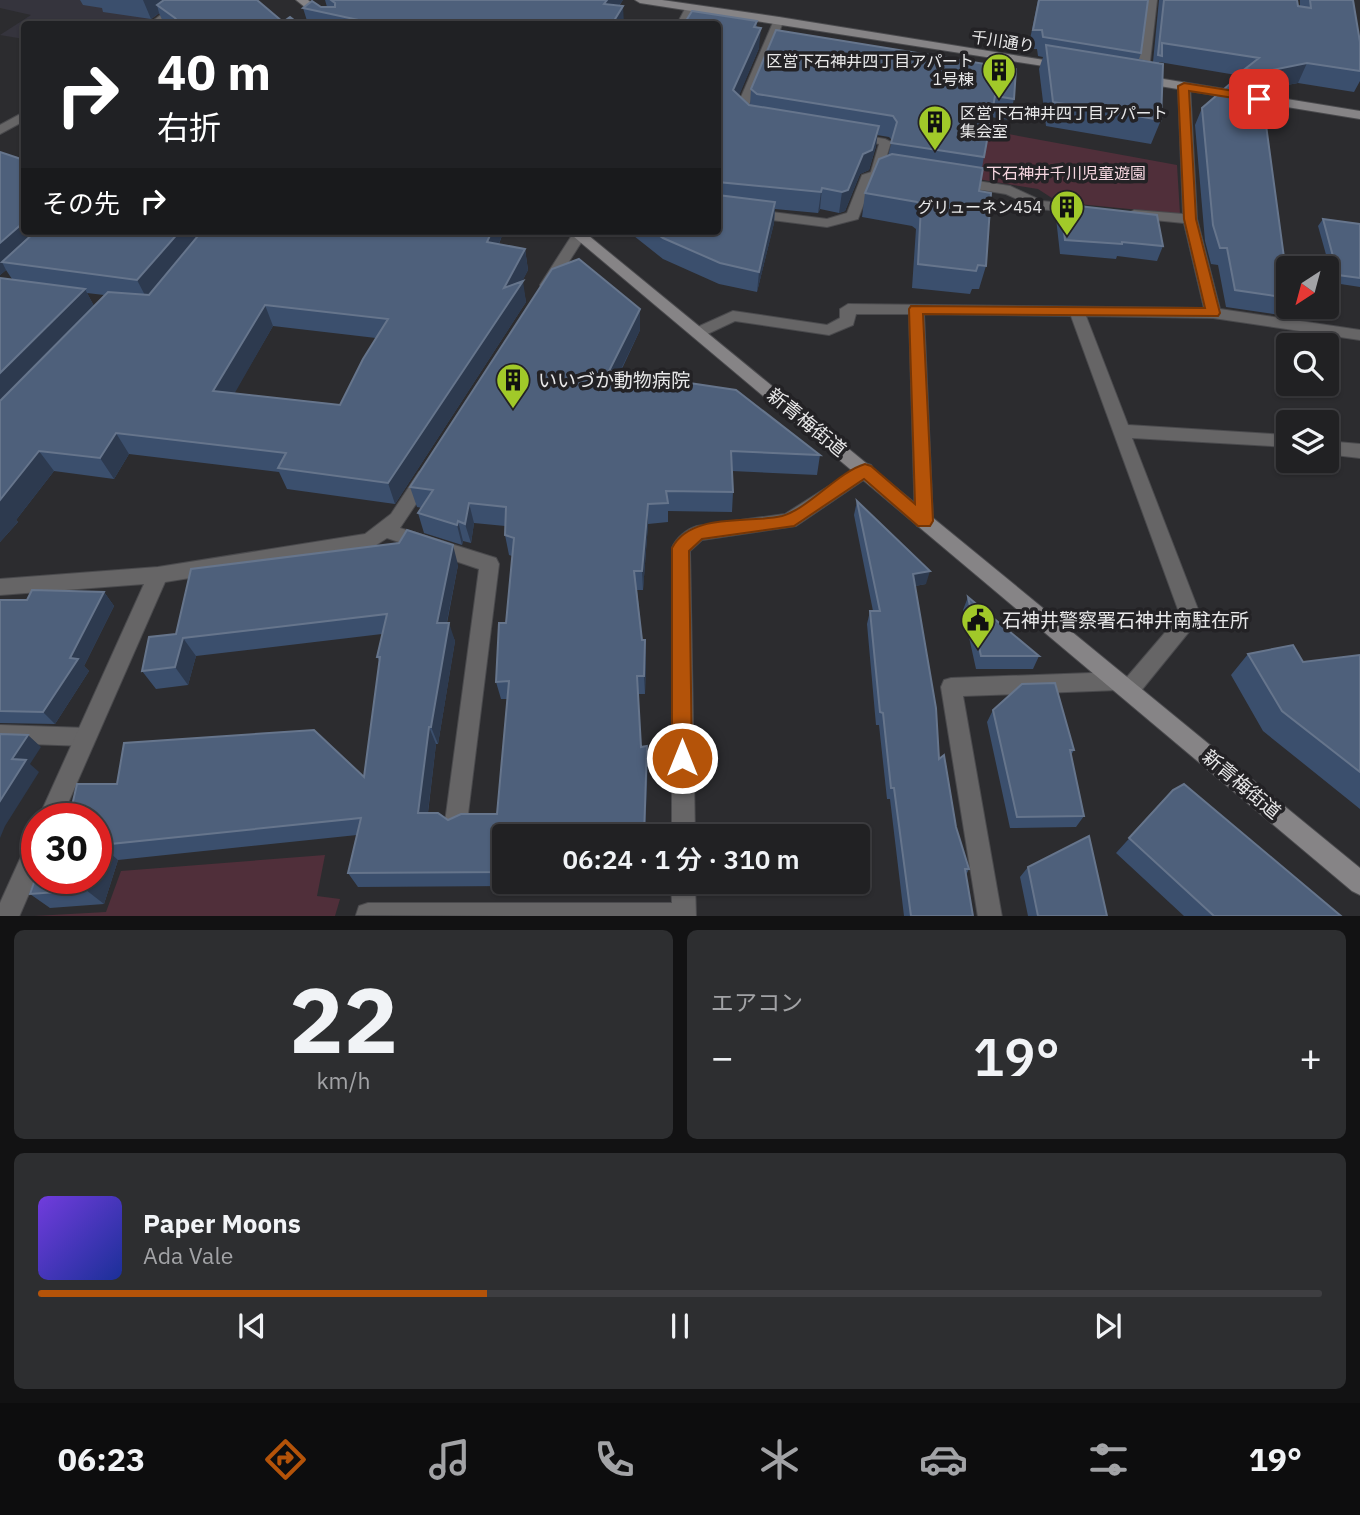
<!DOCTYPE html>
<html lang="ja">
<meta charset="utf-8">
<style>
:root{--surface:#212123;--page:#2d2e30;--text:#f1f3f6;--muted:#a2a3a6;--line:#3e3e41;--accent:#b45309}
body{margin:0;font-family:"IBM Plex Sans","Noto Sans JP",sans-serif;background:var(--page);color:var(--text);height:100vh;display:flex;flex-direction:column;font-size:26px;white-space:nowrap}
*{box-sizing:border-box;margin:0}
p{font-size:23px;color:var(--muted)}
.icon{flex:none;width:38px;height:38px;fill:none;stroke:currentColor;stroke-width:2;stroke-linecap:round;stroke-linejoin:round}
.map{position:relative;height:916px;overflow:hidden}
.panel{display:flex;flex-direction:column;gap:14px;padding:14px;background:#121213;flex:1}
.panel>*{flex:none}
.banner{position:absolute;left:21px;top:21px;width:700px;height:214px;border-radius:7px;box-shadow:0 2px 5px #0004,0 0 0 2px var(--line);background:#202124;color:#fff;overflow:hidden}
.needle{width:46px;rotate:216deg}
.controls{position:absolute;left:1276px;top:256px;display:grid;gap:14px}
.controls a{display:grid;place-items:center;width:63px;height:63px;border-radius:7px;background:var(--surface);box-shadow:0 2px 5px #0004,0 0 0 2px var(--line);font-size:35px}
.speed{position:absolute;left:21px;top:803px;display:flex;gap:14px;font-size:35px;font-weight:700;text-align:center}
.speed>*{display:grid;place-content:center;width:91px;height:91px;border-radius:50%;background:var(--surface);box-shadow:0 2px 5px #0004,0 0 0 2px var(--line);line-height:1}
.speed .limit{border:10px solid #d22;background:#fff;color:#111}
.pin{position:absolute;display:grid;place-items:center;width:60px;height:60px;color:#fff;margin:-30px;border-radius:14px;box-shadow:0 4px 10px #0006}
.me{position:absolute;width:77px;margin:-38px;rotate:0deg;stroke-linejoin:round;filter:drop-shadow(0 0 5px #0008)}
.turn{display:flex;align-items:center;gap:24px;height:147px;padding:0 21px;font-size:32px}
.turn .icon{width:91px;height:91px;stroke-width:2.5}
.turn b{display:block;font-size:49px;line-height:60px}
.then{display:flex;align-items:center;height:66px;padding:0 21px;background:#0003;gap:14px;font-size:26px}
.big{font-size:52px;font-weight:600;line-height:1.1}
.panel .card{flex:1;display:flex;flex-direction:column;justify-content:center;gap:10px;min-width:0;padding:0 24px;border-radius:10px;background:var(--page)}
.panel .dial{align-items:center;gap:0}
.dial b{font-size:91px;line-height:1}
.song{display:flex;align-items:center;gap:21px}
.cover{width:84px;height:84px;border-radius:10px;background:linear-gradient(135deg,hsl(260 70% 55%),hsl(230 70% 35%))}
.played{height:7px;border-radius:4px;background:linear-gradient(90deg,var(--accent) 35%,var(--line) 35%)}
.keys{display:flex;justify-content:space-around;direction:ltr}
.heat{display:flex;justify-content:space-between;align-items:center;font-size:38px;direction:ltr}
.panel .tiles{flex:1;display:grid;gap:14px;grid-template-columns:1fr 1fr}
.card:last-child{grid-column:span 2}
.trip{position:absolute;left:492px;top:824px;width:378px;height:70px;border-radius:7px;background:var(--surface);box-shadow:0 2px 5px #0004,0 0 0 2px var(--line);font-weight:600;line-height:70px;text-align:center}
.tabs{display:flex;height:112px;justify-content:space-around;align-items:center;background:#0d0d0e;color:var(--muted)}
.tabs .icon{width:49px;height:49px}
.tabs .selected{color:var(--accent)}
.tabs b{font-size:32px;color:var(--text)}
.map>svg:first-child{display:block}
.built{fill:#35343d}
.green{fill:#502f3a}
.lines{fill:none;stroke-linecap:round;stroke-linejoin:round}
.service-casing{stroke:#4a4a4d;stroke-width:2}
.minor-casing{stroke:#4a4a4d;stroke-width:2}
.secondary-casing{stroke:#4a4a4d;stroke-width:2}
.service{fill:#666566;fill-rule:evenodd}
.minor{fill:#666566;fill-rule:evenodd}
.secondary{fill:#868486;fill-rule:evenodd}
.wall{fill:#3b4f6d;fill-rule:evenodd}
.shaded-wall{fill:#2d3a4f}
.building{fill:#4e607b;stroke:#66758c;stroke-width:2;fill-rule:evenodd}
.route{fill:#b45309;stroke:#753606;stroke-width:2}
.labels{text-anchor:middle;dominant-baseline:central;stroke-width:7;stroke-linejoin:round;paint-order:stroke}
.far-street-label{font-size:16px;fill:#e8e8e9;stroke:#232225}
.far-poi-label{font-size:16px;fill:#e8e8e9;stroke:#232225;text-anchor:end}
.far-park-label{font-size:16px;fill:#f5d6df;stroke:#232225}
.poi-label{font-size:19px;fill:#e8e8e9;stroke:#232225;text-anchor:start}
.street-label{font-size:19px;fill:#e8e8e9;stroke:#232225}
</style>
<div class="map">
<svg width="1360" height="917" viewBox="0 0 1360 917">
<rect width="100%" height="100%" fill="#2c2c2f"/>
<path class="built" d="M0 0H178L145 24H24V39L0 35 31 15 0 8Z"/>
<path class="green" d="M986 130 1177 165 1180 214 1058 202 1038 189 892 165Z
M325 855 317 896 340 899 335 916 16 917 106 912 121 871Z"/>
<g class="lines">
<g class="service-casing">
<path id="service" d="M779 17 784 20 747 110 754 118 744 120 735 111 774 20Z
M856 134 885 139 891 142 880 178 876 179 870 175 879 144 852 139V135Z
M0 725 86 728 93 731 96 737 93 743 86 746 0 743Z"/>
</g>
<g class="minor-casing">
<path id="minor" d="M180 0H192L160 24H149Z
M1147 0H1157L1148 79 1142 83 1136 79Z
M687 5 696 7 687 24H677Z
M1184 82 1190 86 1197 219 1220 309 1360 330V340L1213 318 1086 316 1128 425 1288 435V447L1132 438 1201 617 1136 697 1129 699 1122 697 1119 690 963 696 1002 917H978L941 687 944 680 951 678 1119 672 1127 677 1180 615 1071 316 924 314 933 521 931 526 924 528 917 526 915 521 909 314H856L853 325 829 335 735 321 699 338 691 333 693 329 733 311 827 325 840 318V309L848 304 1204 308 1184 223 1134 218 1127 214 1134 210 1183 214 1178 86Z
M24 112V121L0 134V125Z
M887 167 902 172 900 175H888L873 180 858 219 827 227 718 213V205L827 219 847 213 862 175Z
M957 178 1010 186 1042 201 1082 205 1089 209 1082 213 1039 209 1006 194 952 185 950 182Z
M574 232 580 231 586 235 552 288H542L540 285Z
M1326 441 1360 444V458L1326 454Z
M865 463 871 465 874 470 871 475 796 526 702 540 690 551 695 836H672V548C676 538 687 529 697 526L785 514Z
M425 470 431 472 434 477 400 528 496 558 499 564 467 822 464 830 456 833 448 830 445 822 479 569 387 538 370 549 165 582 61 819H38L144 584 0 595V579L158 567 365 534 391 514 419 472Z
M37 835V875L19 917H0V903L29 839Z
M671 882H695L696 917 356 915 359 906 368 903H672Z"/>
</g>
<g class="secondary-casing">
<path id="secondary" d="M296 0H308L338 24H326Z
M635 0H662L779 17 1063 63 1069 66 1063 69 640 3Z
M1139 75 1360 111V119L1135 82 1133 79Z
M567 231H583L1360 868V895L1352 891Z"/>
</g>
<use href="#service" class="service"/>
<use href="#minor" class="minor"/>
<use href="#secondary" class="secondary"/>
</g>
<path class="wall" d="M80 0H257L283 22 299 24H164L159 13 151 19 103 12 102 8 83 5Z
M325 0H623L619 6 624 24H308L303 8 327 7Z
M1038 0H1148L1141 53 1139 59 1153 62 1159 0H1297L1298 6 1300 7V0H1353L1360 42V81L1354 92 1298 83 1261 90 1288 287V301L1280 315 1226 307 1218 265 1211 264 1205 241 1195 125 1202 108 1238 84 1242 76 1159 62 1161 120 1151 144 1046 126 1039 69 1043 57 1038 56 1037 49H1028Z
M757 21V28L759 48 739 95 750 105 751 89 776 30 1014 99 1009 120 991 117 982 168 979 191 986 266 979 289H972L970 294 912 288 916 229 912 226 862 217 865 193 888 156 892 140 889 137 877 135 876 146 869 170 860 174 845 211 839 213 820 209 818 213 775 209 774 223 757 292 719 284 663 259 634 236 633 231H718V24Z
M0 152 24 231H503V233L499 244 525 249 528 270 522 281 526 302 395 504 287 489 279 472 129 454 114 479 54 471 16 520 18 522 0 542V278L12 279 6 270 0 275ZM87 293 104 295 94 306ZM273 326 376 338 340 405 234 393Z
M1061 204 1163 246 1157 261 1117 256 1116 259 1060 254 1056 218Z
M1323 219 1360 224V287L1334 283 1318 226Z
M640 309V330L620 373 820 455 817 475 732 471 733 492 732 512 668 511V522L648 524 643 590H637L642 640H645L646 658 645 694H638L641 747 648 763 504 836V882H634V885L358 887 348 873 357 835 118 860 104 904 50 908 30 894 71 810 364 777 380 662 377 657 382 634 196 656 188 685 156 689 142 671 176 634 458 565 447 623 455 641 438 744H436L428 813 448 820 497 814 507 699H501L496 682 506 623 512 556 509 555 505 535V526L474 523 471 543 463 541 462 545 424 533 418 513 422 508 417 507 410 487Z
M857 501 926 584 915 586 939 759 956 827 969 869 966 875 973 916H904L890 799H887L879 725H876L867 624 870 611H873L854 515Z
M104 592 114 606 84 666 89 671 55 724 0 723V600H27Z
M968 597 1039 656 1033 669H976L963 610Z
M1248 654 1303 662 1360 655V809L1263 731 1231 675Z
M993 710 1074 750 1071 755 1084 816 1076 827 1010 828 987 722Z
M1173 790 1341 916H1184L1116 853Z
M1028 867 1107 916H1028L1020 877Z"/>
<path class="shaded-wall" d="M143 0H176L157 5 159 13 151 19Z
M607 0H623L605 23 604 4Z
M623 6 624 24H612Z
M757 21 756 38 761 28 759 48 733 110V90L754 27Z
M1307 63 1298 83 1254 91 1263 72Z
M879 126 876 146 869 170 860 174 845 211 839 213 842 192Z
M822 188 820 209 818 213 821 192Z
M775 202 774 223 757 292 759 272Z
M24 222V231H50L2 262 6 270 0 275V243Z
M180 231H207L148 301 137 280Z
M492 231H503V233L491 263 487 242Z
M525 249 528 270 522 282 523 281 526 302 395 504 388 483 504 288Z
M85 289 96 310 0 408V373Z
M265 305 273 326 224 412 213 391Z
M640 309V330L610 392 609 371Z
M116 433 129 454 114 479 100 458Z
M39 451 54 471 16 520 18 522 0 542V500Z
M469 503 474 523 471 543 465 524Z
M648 504V524L643 590 642 571Z
M458 521 463 541 462 545 457 525Z
M453 545 458 565 443 641 437 623Z
M930 571 926 584 909 587 913 574Z
M104 592 114 606 84 666 89 671 55 724 43 712Z
M449 623 455 641 438 744 431 727Z
M183 638 196 656 188 685 175 667Z
M645 640 646 658 645 694 644 676Z
M429 727 436 744 426 828 418 813Z
M28 735 41 747 30 764 39 772 5 826 0 838V801L12 759Z
M647 746 648 763 645 836H644Z
M101 845 118 860 104 904 86 890 90 878H96V859Z"/>
<path class="building" d="M164 0H257L283 22 290 17 299 24H180L175 18 157 5Z
M331 0H607L604 4 623 6 612 24H377L303 8 312 1 321 7H335V3Z
M1039 0H1148L1141 53 1043 37 1042 30H1033Z
M1164 0H1297L1298 6 1311 8 1310 0H1353L1360 42V71L1307 63 1263 72 1245 69 1259 58 1162 43V56L1158 55Z
M692 11 757 21 754 27 761 28 733 90 749 105 879 126 872 150 863 154 848 190 842 192 822 188 821 192 718 182V24H684Z
M776 30 1016 69 1014 99 995 96 984 157 891 143 897 122 893 116 757 94 751 89Z
M1046 45 1163 64 1161 120 1053 102Z
M1231 83 1261 88 1288 287V298L1235 290 1227 248H1220L1213 225 1202 108Z
M0 152 24 160V222L0 243Z
M892 154 983 168 979 191 991 193 986 266 978 265 976 271 918 264 921 206 917 202 865 193 879 159Z
M718 188V195L775 202 759 272 720 263 663 238 653 231H718Z
M1061 204 1157 215 1163 246 1122 242V244L1065 240Z
M1323 219 1360 224V278L1338 275Z
M36 231H180L137 280 2 262Z
M202 231H492L487 242 525 249 504 288 523 281 388 483 278 468 286 453 116 433 100 458 39 451 0 500V401L108 292 149 295ZM265 305 388 319 363 359 340 405 213 391Z
M579 259 640 309 609 371 736 390 820 455 731 451 733 492 666 491 668 503 648 504 642 571H634L642 640H645L644 676H637L641 747 647 746 644 836H504V872L348 873 361 818 101 845 96 859V819H54L57 810H71L77 784H117L124 743 314 730 364 777 380 657H377L387 614 183 638 175 667 142 671 149 637 176 634 191 569 399 543 407 530 453 545 437 623H449L431 727H429L418 813H438L448 820 461 814H497L509 681 496 682 499 623H506L514 538 505 535 506 507 469 503 465 524 458 521 457 525 418 513 433 490 410 487 552 269Z
M0 278 85 289 0 373Z
M857 501 930 571 913 574 936 708 939 759 944 755 956 827 969 869H965L973 916H911L894 788H891L883 713 880 712 870 611H880Z
M32 590 104 592 70 658 78 659 43 712 0 711V600H27Z
M968 597 1039 656H981Z
M1293 645 1303 662 1360 655V772L1282 711 1248 654Z
M1055 683 1074 750H1070L1084 816 1017 817 993 710 1022 684Z
M0 734 28 735 12 759 26 760 0 801Z
M1184 784 1341 916H1214L1129 838 1173 790Z
M1089 836 1107 916H1038L1028 867Z
M37 874V878H90L86 890 30 894Z"/>
<path class="route" d="M1184 83 1259 95 1265 99 1259 102 1189 91 1196 219 1220 313 1218 316 923 314 933 521 930 526H918L864 479 794 526 702 539 689 551 692 758 689 765 682 767 675 765 672 758V548C691 512 748 524 782 516 808 509 838 472 865 464L871 466 915 504 909 309 911 306 1205 308 1184 219 1178 86Z"/>
<defs>
<g id="building-pin" transform="scale(1.75)"><path d="M0 17L-7.5 6A9.5 9.5 0 1 1 7.5 6Z" fill="#a1c929" stroke="#232225"/><path d="M-4-6H4V6H1V3H-1V6H-4ZM-2.5-4.3h1.7v1.8h-1.7ZM.8-4.3h1.7v1.8H.8ZM-2.5-1h1.7V.8h-1.7ZM.8-1h1.7V.8H.8Z" fill="#111"/></g>
<g id="civic-pin" transform="scale(1.75)"><path d="M0 17L-7.5 6A9.5 9.5 0 1 1 7.5 6Z" fill="#a1c929" stroke="#232225"/><path d="M-.6-6.5H3V-4.5H.6V-3L4-1V1h2V6H-6V1h2V-1L-.6-3ZM-1.2 2.5V6h2.4V2.5Z" fill="#111"/></g>
</defs>
<g fill-rule="evenodd">
<use href="#building-pin" x="999" y="70"/>
<use href="#building-pin" x="935" y="122"/>
<use href="#building-pin" x="1067" y="207"/>
<use href="#building-pin" x="513" y="380"/>
<use href="#civic-pin" x="978" y="620"/>
</g>
<g class="labels">
<g class="far-street-label">
<text transform="translate(1003 41) rotate(9)">千川通り</text>
</g>
<g class="far-poi-label">
<text x="974" y="61">区営下石神井四丁目アパート<tspan x="974" dy="18">1号棟</tspan></text>
<text x="960" y="113" text-anchor="start">区営下石神井四丁目アパート<tspan x="960" dy="18">集会室</tspan></text>
<text x="1042" y="207">グリューネン454</text>
</g>
<g class="far-park-label">
<text x="1066" y="173">下石神井千川児童遊園</text>
</g>
<g class="poi-label">
<text x="538" y="380">いいづか動物病院</text>
<text x="1002" y="620">石神井警察署石神井南駐在所</text>
</g>
<g class="street-label">
<text transform="translate(807 422) rotate(39)">新青梅街道</text>
<text transform="translate(1242 784) rotate(40)">新青梅街道</text>
</g>
</g>
</svg>
<div class="controls">
<a><svg class="needle" viewBox="-14 -14 28 28"><path d="M0-13l5 13h-10z" fill="#e53935"/><path d="M0 13l5-13h-10z" fill="#a2a3a6"/></svg></a>
<a><svg class="icon" aria-label="search" viewBox="0 0 24 24"><circle cx="10" cy="10" r="6"/><path d="M15 15l6 6"/></svg></a>
<a><svg class="icon" aria-label="layers" viewBox="0 0 24 24"><path d="M12 4l9 5-9 5-9-5zM3 14l9 5 9-5"/></svg></a>
</div>
<div class="speed"><div class="limit">30</div></div>
<div class="pin" style="left:1259px;top:99px;background:#d93025"><svg class="icon" aria-label="arrive" viewBox="0 0 24 24"><path d="M6 21V4h12l-3 4 3 4H6"/></svg></div>
<svg class="me" style="left:682px;top:758px" viewBox="-20 -20 40 40"><circle r="17" fill="#b45309" stroke="#fff" stroke-width="3"/><path d="M0-11L8 9 0 5-8 9z" fill="#fff"/></svg>
<div class="trip">06:24 · 1 分 · 310 m</div>
<div class="banner">
<div class="turn"><svg class="icon" aria-label="right" viewBox="0 0 24 24"><path d="M7 20v-9h11M14 6l5 5-5 5"/></svg><div><b>40 m</b>右折</div></div>
<div class="then">その先<svg class="icon" aria-label="right" viewBox="0 0 24 24"><path d="M7 20v-9h11M14 6l5 5-5 5"/></svg></div>
</div>
</div>
<section class="panel">
<div class="tiles">
<div class="card dial"><b>22</b><p>km/h</p></div>
<div class="card"><p>エアコン</p>
<div class="heat"><a>−</a><b class="big">19°</b><a>+</a></div>
</div>
<div class="card">
<div class="song"><i class="cover"></i><div><b>Paper Moons</b><p>Ada Vale</p></div></div>
<div class="played"></div>
<div class="keys"><svg class="icon" aria-label="previous" viewBox="0 0 24 24"><path d="M18 5L8 12l10 7zM5 5v14"/></svg><svg class="icon" aria-label="pause" viewBox="0 0 24 24"><path d="M8 5v14M16 5v14"/></svg><svg class="icon" aria-label="next" viewBox="0 0 24 24"><path d="M6 5l10 7-10 7zM19 5v14"/></svg></div>
</div>
</div>
</section>
<nav class="tabs">
<b>06:23</b>
<svg class="icon selected" aria-label="directions" viewBox="0 0 24 24"><path d="M12 3l9 9-9 9-9-9zM9 14v-3h6M13 9l2 2-2 2"/></svg>
<svg class="icon" aria-label="music" viewBox="0 0 24 24"><path d="M9 18V5l10-2v13"/><circle cx="6" cy="18" r="3"/><circle cx="16" cy="16" r="3"/></svg>
<svg class="icon" aria-label="phone" viewBox="0 0 24 24"><path d="M5 4h4l2 5-3 2q2 4 5 5l2-3 5 2v4C11 20 4 13 5 4z"/></svg>
<svg class="icon" aria-label="climate" viewBox="0 0 24 24"><path d="M12 3v18M4 7l16 10M4 17L20 7"/></svg>
<svg class="icon" aria-label="car" viewBox="0 0 24 24"><path d="M5 17H2v-5l4-1 3-4h7l3 4 3 1v5h-3M9 17h6M6 11h13"/><circle cx="7" cy="17" r="2"/><circle cx="17" cy="17" r="2"/></svg>
<svg class="icon" aria-label="filters" viewBox="0 0 24 24"><path d="M4 7h16M4 17h16"/><circle cx="9" cy="7" r="2"/><circle cx="15" cy="17" r="2"/></svg>
<b>19°</b>
</nav>
